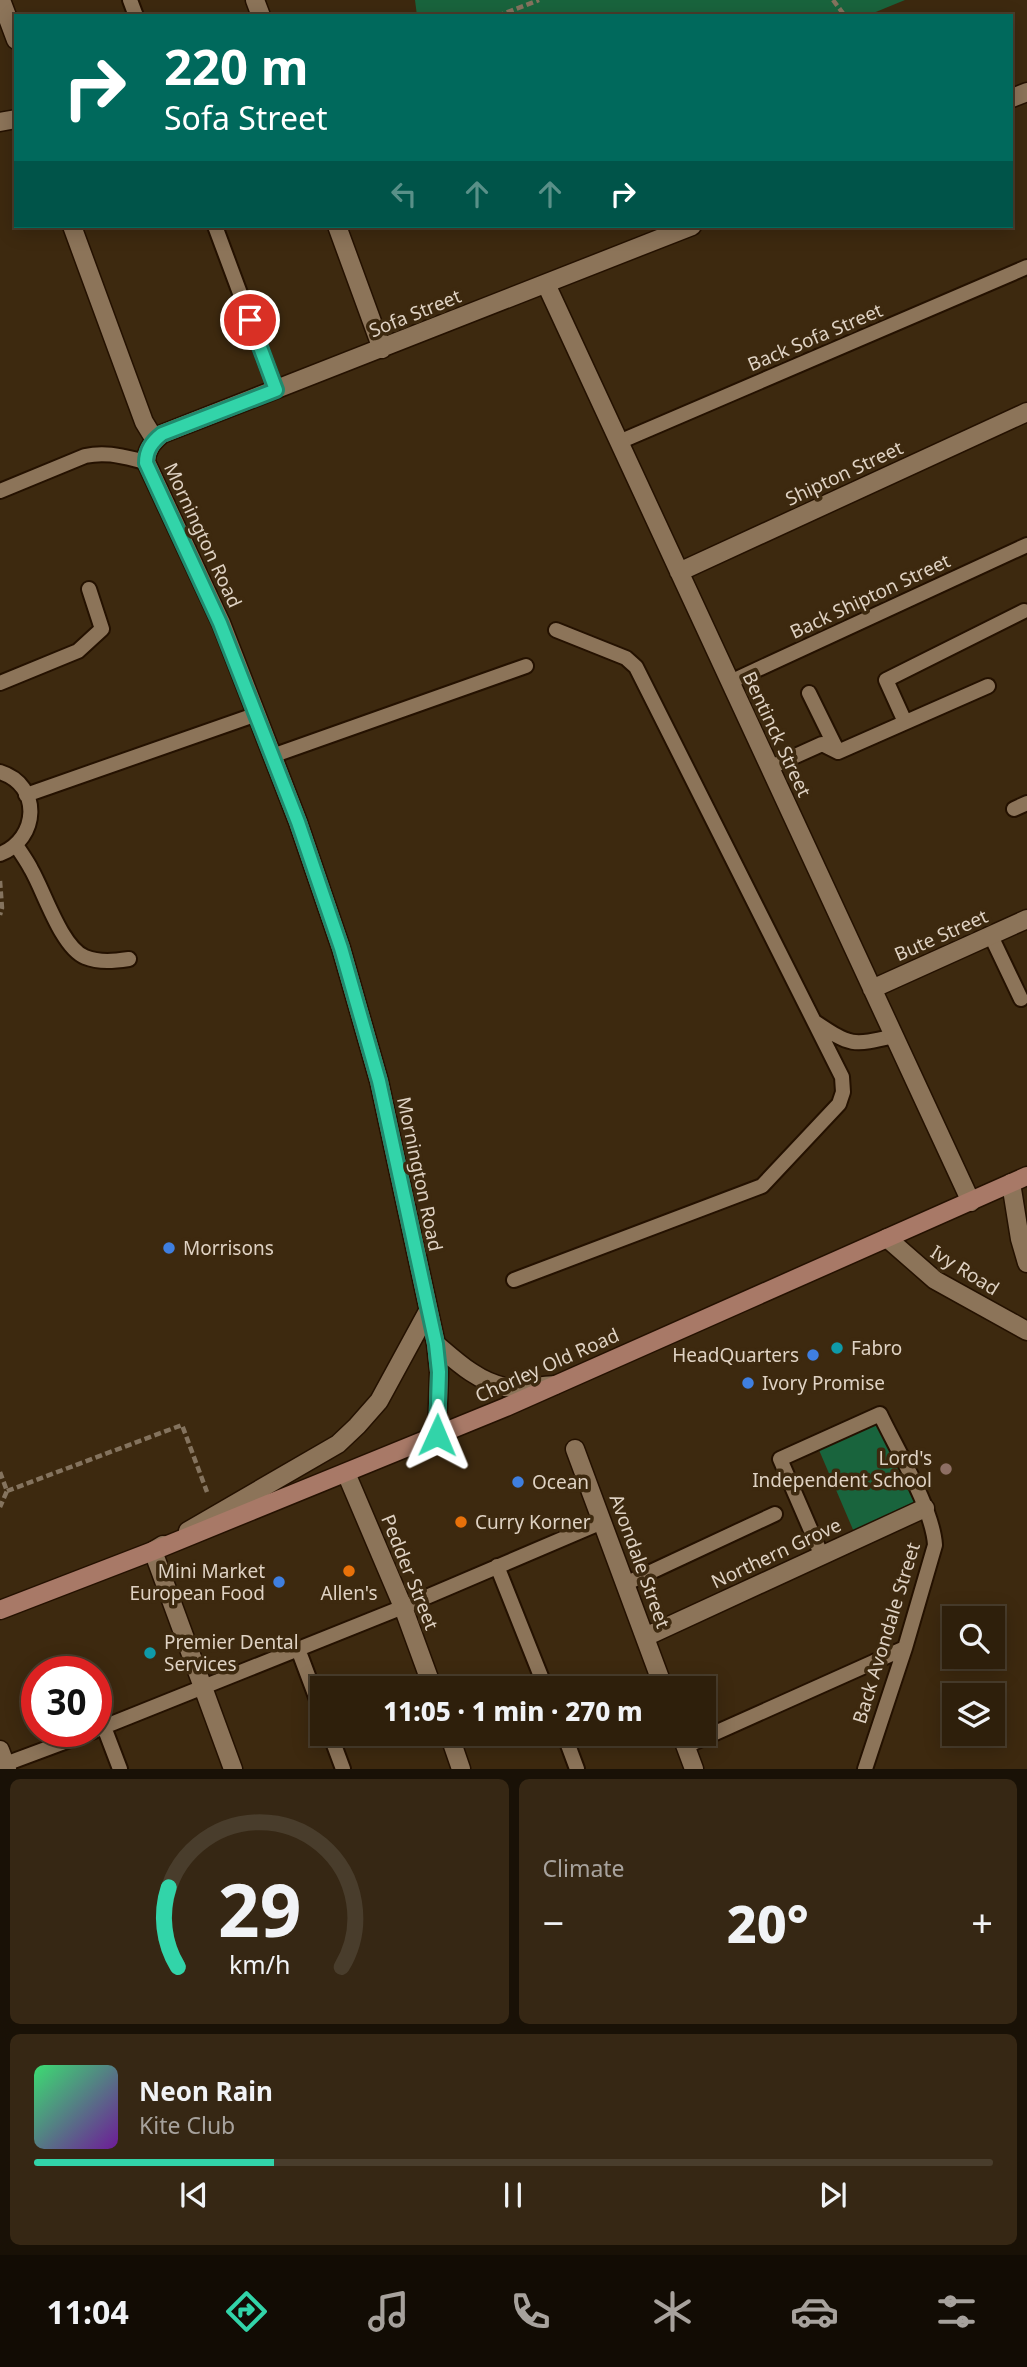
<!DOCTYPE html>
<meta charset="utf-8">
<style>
:root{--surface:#2e1f0b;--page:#362714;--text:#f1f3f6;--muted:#a7a29d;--line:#493d2c;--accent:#32d4a9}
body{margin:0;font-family:"Noto Sans",sans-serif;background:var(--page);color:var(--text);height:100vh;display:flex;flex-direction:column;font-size:26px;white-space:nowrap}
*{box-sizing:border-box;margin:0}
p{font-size:23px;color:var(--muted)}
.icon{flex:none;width:38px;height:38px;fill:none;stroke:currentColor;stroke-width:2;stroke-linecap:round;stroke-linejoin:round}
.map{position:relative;height:1769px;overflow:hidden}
.sheet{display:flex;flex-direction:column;gap:10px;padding:10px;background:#191106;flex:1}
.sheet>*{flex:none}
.hud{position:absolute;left:14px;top:14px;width:999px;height:214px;border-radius:0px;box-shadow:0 4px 18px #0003,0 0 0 2px var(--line);background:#00695c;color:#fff;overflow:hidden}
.fabs{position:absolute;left:942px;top:1606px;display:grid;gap:14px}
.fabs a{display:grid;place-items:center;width:63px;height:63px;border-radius:0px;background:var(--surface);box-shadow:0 4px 18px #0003,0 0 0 2px var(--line);font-size:35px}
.speed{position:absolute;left:21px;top:1656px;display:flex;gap:14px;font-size:35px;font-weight:700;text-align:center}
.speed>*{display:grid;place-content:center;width:91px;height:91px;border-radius:50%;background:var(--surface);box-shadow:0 4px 18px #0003,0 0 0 2px var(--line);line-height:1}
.speed .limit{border:10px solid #d22;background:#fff;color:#111}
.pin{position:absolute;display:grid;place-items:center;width:60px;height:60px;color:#fff;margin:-30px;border:4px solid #fff;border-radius:50%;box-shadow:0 2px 7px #0007}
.me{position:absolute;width:77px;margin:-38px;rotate:1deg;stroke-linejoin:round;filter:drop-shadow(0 0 5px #0008)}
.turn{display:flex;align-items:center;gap:24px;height:147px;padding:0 35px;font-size:32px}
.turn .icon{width:91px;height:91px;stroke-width:2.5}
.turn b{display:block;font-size:49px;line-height:60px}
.lanes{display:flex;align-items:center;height:66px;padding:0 35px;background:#0003;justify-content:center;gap:35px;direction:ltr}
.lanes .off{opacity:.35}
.big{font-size:52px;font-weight:800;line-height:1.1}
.sheet .card{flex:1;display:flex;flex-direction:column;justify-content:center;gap:10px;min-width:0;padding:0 24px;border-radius:10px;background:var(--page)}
.sheet .dial{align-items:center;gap:0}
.dial svg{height:182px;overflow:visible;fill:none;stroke:var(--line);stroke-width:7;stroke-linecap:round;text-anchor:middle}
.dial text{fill:var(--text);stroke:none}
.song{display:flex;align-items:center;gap:21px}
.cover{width:84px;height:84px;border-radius:10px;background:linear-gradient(135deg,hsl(140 70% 55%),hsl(280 70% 35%))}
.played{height:7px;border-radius:4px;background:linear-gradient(90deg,var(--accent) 25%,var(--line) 25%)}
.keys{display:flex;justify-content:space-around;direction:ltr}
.heat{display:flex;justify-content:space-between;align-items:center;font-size:38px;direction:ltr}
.sheet .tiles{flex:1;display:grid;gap:10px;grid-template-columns:1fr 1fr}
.card:last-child{grid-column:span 2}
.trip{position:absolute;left:310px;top:1676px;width:406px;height:70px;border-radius:0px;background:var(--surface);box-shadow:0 4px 18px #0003,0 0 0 2px var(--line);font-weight:800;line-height:70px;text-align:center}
.tabs{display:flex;height:112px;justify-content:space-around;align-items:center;background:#120c04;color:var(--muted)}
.tabs .icon{width:49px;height:49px}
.tabs .selected{color:var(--accent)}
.tabs b{font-size:32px;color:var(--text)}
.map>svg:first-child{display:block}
.green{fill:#19643d}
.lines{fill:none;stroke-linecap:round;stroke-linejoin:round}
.service-casing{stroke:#241100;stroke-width:18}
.minor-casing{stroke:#241100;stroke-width:21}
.tertiary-casing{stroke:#241100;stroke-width:21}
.secondary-casing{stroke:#241100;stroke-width:21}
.path{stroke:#84735e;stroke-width:4.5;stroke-dasharray:7 3.5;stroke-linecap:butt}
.service{stroke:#8c7459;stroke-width:14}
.minor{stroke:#8c7459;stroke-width:18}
.tertiary{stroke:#8c7459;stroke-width:18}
.secondary{stroke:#a87967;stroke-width:18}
.route-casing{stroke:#208a6e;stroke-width:18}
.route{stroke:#32d4a9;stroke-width:12}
.shop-dot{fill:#3f7fe0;stroke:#3d290f;stroke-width:2.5}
.culture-dot{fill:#0f9aa8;stroke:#3d290f;stroke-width:2.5}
.education-dot{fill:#8d6e63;stroke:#3d290f;stroke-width:2.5}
.food-dot{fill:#e8710a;stroke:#3d290f;stroke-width:2.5}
.labels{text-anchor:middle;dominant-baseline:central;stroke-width:7;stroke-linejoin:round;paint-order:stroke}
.street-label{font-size:19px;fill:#dfd2c3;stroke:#3d290f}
.poi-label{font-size:19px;fill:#dfd2c3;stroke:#3d290f;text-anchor:start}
</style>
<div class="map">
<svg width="1027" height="1769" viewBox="0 0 1027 1769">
<rect width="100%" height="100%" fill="#3d290f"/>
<path class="green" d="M415 0H905L866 16H417Z
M880 1414 925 1508 857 1539 816 1443Z"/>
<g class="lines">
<g class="service-casing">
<path id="service" d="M130 0 136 16
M215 226 276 390
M619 442 1027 267
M0 491 85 456C107 451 124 457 146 462
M730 682 1027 545
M0 683 78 651 102 629 89 589
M809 693 838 752
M905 722 886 680 1024 611
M272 756 526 666
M769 768 822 744 838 752 988 686
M0 772C42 785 39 839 0 854
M26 795 257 714
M1014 809 1027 803
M16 845C21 853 27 861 31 869 44 891 61 947 85 957 100 963 115 961 129 959
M991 936 1021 999
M815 1022C851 1046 852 1046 894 1036
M514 1280 762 1186 839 1104 843 1092 842 1077 636 667 626 658 556 630
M822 1556 780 1459 880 1414C896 1448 933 1509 935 1545L905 1648 865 1769
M497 1566 546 1689
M625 1584 775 1514
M298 1649 322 1713
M104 1727 120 1769
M96 1730 403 1607 602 1522
M330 1734 343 1769
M564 1734 577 1769
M686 1746 905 1648
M0 1766 94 1731"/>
</g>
<g class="minor-casing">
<path id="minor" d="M1 0 16 40
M255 0 261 16
M1012 98 1027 92
M0 122 16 119
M72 226 144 422 155 440
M337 226 382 349
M546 284 971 1202
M679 572 1027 412
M872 989 1027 919
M436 1344C456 1361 478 1382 505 1387 521 1389 539 1386 555 1385
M437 1435 439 1372 436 1344 379 1081 341 948 298 822 221 623 146 462C146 450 152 442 162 434L692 226
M575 1449 664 1689
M346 1473 403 1607 433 1689
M188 1531 338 1444 357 1426 379 1401 428 1311
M163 1545 153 1551 233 1769
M645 1637 925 1508
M449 1734 461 1769
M681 1734 694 1769
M0 1750 7 1769"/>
</g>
<g class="tertiary-casing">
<path id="tertiary" d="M1011 1183 1020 1239 1027 1263
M887 1238 935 1280 1027 1331"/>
</g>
<g class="secondary-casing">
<path id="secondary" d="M0 1610 153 1551 506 1407 1027 1176"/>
</g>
<path class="path" d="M833 0 845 16
M497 16 539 0
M0 881 2 908 0 915
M0 1472 7 1491 0 1507
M7 1491 182 1425 207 1492"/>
<use href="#service" class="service"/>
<use href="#minor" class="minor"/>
<use href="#tertiary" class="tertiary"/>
<use href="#secondary" class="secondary"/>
</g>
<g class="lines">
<g class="route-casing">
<path id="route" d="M250 320 276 390 162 434C152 442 146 450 146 463L220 623 298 822 341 948 379 1081 436 1344 439 1372 437 1435"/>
</g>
<use href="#route" class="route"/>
</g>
<g class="shop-dot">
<circle cx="169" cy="1248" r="7"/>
<circle cx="813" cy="1355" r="7"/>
<circle cx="748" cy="1383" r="7"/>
<circle cx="518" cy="1482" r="7"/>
<circle cx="279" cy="1582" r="7"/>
</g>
<g class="culture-dot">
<circle cx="837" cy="1348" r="7"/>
<circle cx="150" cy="1653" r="7"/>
</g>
<circle class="education-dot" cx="946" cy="1469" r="7"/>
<g class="food-dot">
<circle cx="461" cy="1522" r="7"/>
<circle cx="349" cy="1571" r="7"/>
</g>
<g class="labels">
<g class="street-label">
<text transform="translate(415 313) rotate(-22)">Sofa Street</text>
<text transform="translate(815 337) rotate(-23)">Back Sofa Street</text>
<text transform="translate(844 473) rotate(-25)">Shipton Street</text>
<text transform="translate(203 535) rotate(65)">Mornington Road</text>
<text transform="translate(870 596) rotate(-25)">Back Shipton Street</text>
<text transform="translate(777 734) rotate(65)">Bentinck Street</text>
<text transform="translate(941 935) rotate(-24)">Bute Street</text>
<text transform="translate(420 1174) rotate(78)">Mornington Road</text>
<text transform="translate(965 1270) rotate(32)">Ivy Road</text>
<text transform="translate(547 1365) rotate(-24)">Chorley Old Road</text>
<text transform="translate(776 1553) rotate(-25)">Northern Grove</text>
<text transform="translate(640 1561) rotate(70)">Avondale Street</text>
<text transform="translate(410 1572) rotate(68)">Pedder Street</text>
<text transform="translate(886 1633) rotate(-73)">Back Avondale Street</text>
</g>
<g class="poi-label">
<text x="183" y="1248">Morrisons</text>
<text x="851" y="1348">Fabro</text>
<text x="799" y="1355" text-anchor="end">HeadQuarters</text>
<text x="762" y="1383">Ivory Promise</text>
<text x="932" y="1458" text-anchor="end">Lord's<tspan x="932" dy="22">Independent School</tspan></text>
<text x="532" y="1482">Ocean</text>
<text x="475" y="1522">Curry Korner</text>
<text x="265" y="1571" text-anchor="end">Mini Market<tspan x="265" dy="22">European Food</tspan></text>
<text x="349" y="1593" text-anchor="middle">Allen's</text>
<text x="164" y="1642">Premier Dental<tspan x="164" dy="22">Services</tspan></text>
</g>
</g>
</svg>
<div class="fabs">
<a><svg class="icon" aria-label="search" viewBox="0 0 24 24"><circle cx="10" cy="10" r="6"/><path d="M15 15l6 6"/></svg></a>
<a><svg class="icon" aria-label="layers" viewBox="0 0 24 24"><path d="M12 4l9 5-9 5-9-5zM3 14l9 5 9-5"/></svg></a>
</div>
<div class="speed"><div class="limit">30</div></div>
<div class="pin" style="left:250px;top:320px;background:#d93025"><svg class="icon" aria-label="arrive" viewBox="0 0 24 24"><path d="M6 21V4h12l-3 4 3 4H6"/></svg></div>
<svg class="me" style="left:437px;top:1435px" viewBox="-20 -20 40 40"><path d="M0-17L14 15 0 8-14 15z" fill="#32d4a9" stroke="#fff" stroke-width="4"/></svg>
<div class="trip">11:05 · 1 min · 270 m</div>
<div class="hud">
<div class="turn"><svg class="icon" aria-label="right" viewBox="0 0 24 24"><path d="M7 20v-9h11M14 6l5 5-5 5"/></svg><div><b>220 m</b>Sofa Street</div></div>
<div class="lanes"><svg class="icon off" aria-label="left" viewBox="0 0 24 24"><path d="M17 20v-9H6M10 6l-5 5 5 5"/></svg><svg class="icon off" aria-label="ahead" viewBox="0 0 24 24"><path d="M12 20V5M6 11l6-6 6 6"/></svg><svg class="icon off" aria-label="ahead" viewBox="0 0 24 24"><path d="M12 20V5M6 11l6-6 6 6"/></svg><svg class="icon" aria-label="right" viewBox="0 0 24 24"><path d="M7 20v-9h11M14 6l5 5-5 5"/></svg></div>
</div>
</div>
<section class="sheet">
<div class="tiles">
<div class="card dial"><svg viewBox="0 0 100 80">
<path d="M14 69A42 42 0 1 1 86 69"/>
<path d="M14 69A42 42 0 0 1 10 34" stroke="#32d4a9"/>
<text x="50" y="56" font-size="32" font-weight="700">29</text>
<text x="50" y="72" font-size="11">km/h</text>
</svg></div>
<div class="card"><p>Climate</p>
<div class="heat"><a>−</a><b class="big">20°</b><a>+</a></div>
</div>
<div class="card">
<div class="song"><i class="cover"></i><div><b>Neon Rain</b><p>Kite Club</p></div></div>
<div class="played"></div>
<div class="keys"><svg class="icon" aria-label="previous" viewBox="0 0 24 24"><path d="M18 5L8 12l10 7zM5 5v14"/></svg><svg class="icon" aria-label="pause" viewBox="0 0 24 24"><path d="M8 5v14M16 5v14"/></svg><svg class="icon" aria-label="next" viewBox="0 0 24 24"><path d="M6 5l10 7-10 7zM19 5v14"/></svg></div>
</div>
</div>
</section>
<nav class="tabs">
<b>11:04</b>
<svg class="icon selected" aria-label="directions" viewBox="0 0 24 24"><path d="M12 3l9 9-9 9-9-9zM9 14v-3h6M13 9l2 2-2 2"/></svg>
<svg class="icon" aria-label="music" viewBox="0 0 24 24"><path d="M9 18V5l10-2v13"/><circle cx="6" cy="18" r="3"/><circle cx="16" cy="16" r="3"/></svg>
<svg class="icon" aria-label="phone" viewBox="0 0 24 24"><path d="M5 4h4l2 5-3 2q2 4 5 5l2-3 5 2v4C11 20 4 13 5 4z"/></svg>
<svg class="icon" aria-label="climate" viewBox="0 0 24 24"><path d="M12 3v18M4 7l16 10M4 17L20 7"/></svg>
<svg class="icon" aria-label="car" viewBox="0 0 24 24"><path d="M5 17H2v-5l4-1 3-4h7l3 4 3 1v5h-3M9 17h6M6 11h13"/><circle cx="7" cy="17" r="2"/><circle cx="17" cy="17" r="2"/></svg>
<svg class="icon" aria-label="filters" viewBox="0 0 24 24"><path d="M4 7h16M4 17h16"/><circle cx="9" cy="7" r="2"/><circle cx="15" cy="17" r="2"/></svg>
</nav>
